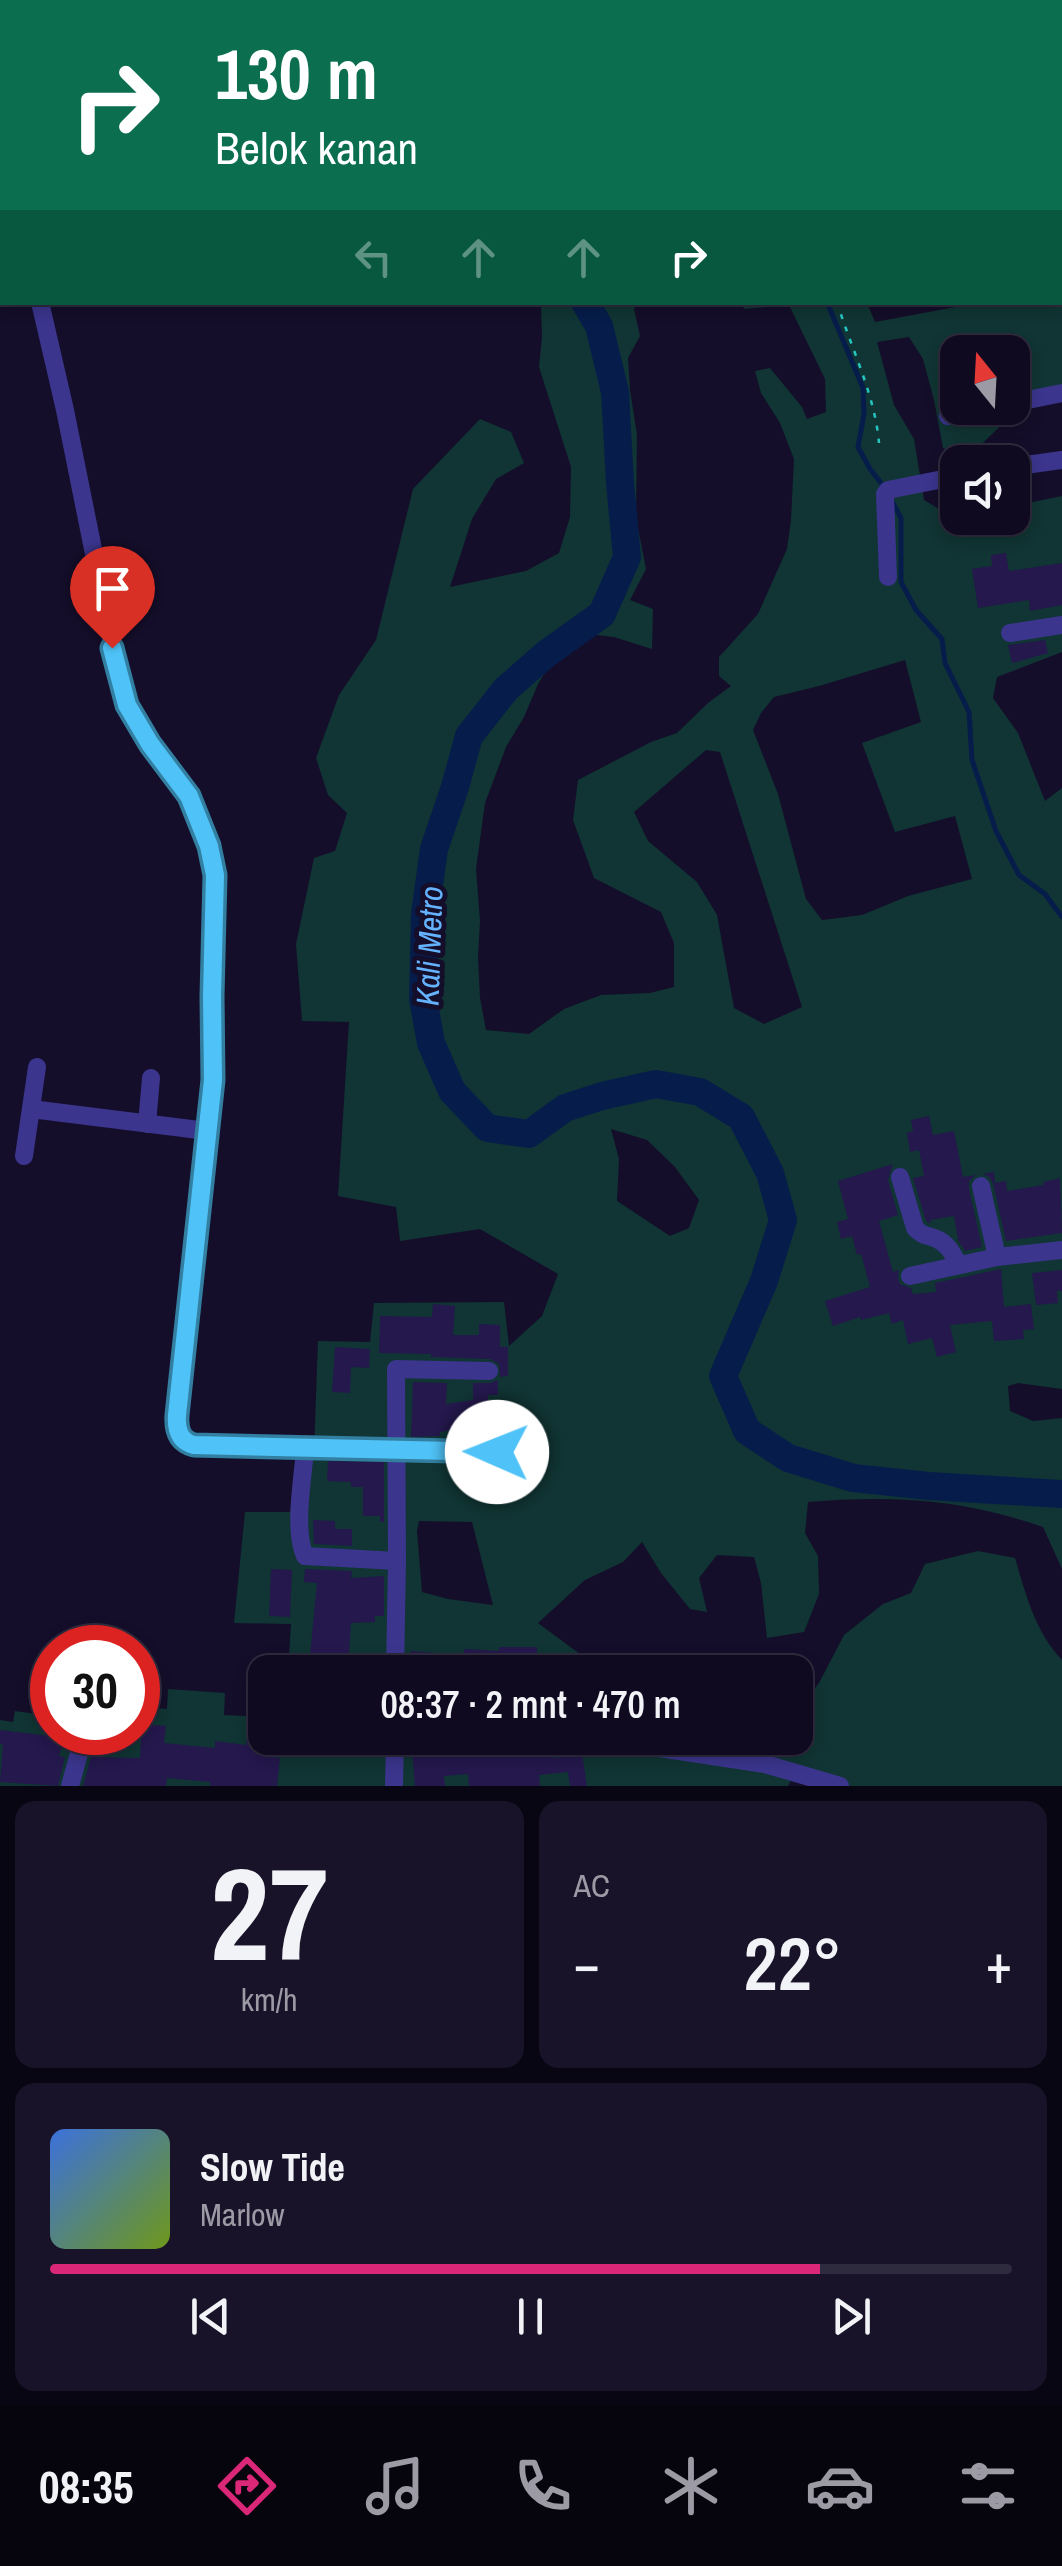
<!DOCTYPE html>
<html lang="id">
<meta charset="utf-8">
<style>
:root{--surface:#0f0a20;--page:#181329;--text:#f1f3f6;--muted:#9b9aa5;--line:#2f2b3e;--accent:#db2777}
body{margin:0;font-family:"Archivo Narrow",sans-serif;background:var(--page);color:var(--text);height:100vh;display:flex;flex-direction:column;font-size:38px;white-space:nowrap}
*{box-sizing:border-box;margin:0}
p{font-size:32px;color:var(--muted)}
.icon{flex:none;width:55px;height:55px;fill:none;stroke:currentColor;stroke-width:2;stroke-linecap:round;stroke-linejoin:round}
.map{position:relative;height:1786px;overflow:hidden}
.side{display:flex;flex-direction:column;gap:15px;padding:15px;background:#080612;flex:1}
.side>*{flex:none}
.banner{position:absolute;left:0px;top:0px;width:1062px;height:305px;box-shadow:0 5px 15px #0003,0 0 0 2px var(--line);background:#0b6e4f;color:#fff;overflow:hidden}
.needle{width:65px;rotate:342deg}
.buttons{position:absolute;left:940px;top:335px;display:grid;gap:20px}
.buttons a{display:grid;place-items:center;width:90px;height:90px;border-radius:20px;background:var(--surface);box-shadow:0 5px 15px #0003,0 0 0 2px var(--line);font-size:50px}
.speed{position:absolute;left:30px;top:1625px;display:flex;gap:20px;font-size:50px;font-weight:700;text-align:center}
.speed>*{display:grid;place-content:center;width:130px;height:130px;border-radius:50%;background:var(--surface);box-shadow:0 5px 15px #0003,0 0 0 2px var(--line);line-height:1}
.speed .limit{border:15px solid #d22;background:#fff;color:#111}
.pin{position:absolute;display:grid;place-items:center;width:85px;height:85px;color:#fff;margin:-102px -42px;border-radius:50% 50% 50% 0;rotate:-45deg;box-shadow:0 0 10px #0007}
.pin .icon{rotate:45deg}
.me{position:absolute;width:110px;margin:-55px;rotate:271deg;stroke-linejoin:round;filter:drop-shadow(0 0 8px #0008)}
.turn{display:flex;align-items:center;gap:35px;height:210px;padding:0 50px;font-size:45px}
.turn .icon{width:130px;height:130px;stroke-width:2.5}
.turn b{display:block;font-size:70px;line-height:85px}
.lanes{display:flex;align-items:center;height:95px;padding:0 50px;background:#0003;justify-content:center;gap:50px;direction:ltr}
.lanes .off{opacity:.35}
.big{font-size:75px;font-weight:600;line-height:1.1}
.side .card{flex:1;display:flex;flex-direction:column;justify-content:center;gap:15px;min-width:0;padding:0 35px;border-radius:20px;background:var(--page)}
.side .dial{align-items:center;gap:0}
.dial b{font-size:130px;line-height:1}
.song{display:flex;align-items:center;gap:30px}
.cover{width:120px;height:120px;border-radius:15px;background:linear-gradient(135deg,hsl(220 70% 55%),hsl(80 70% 35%))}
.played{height:10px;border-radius:5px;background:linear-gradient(90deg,var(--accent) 80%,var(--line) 80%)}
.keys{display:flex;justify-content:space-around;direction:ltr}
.heat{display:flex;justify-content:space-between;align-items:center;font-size:55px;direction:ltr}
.side .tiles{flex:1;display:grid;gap:15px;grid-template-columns:1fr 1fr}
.card:last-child{grid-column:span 2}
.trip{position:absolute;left:248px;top:1655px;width:565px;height:100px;border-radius:20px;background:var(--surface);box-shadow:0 5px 15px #0003,0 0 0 2px var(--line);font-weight:600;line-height:100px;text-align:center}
.dock{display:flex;height:160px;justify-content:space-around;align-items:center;background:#06040d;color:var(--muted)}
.dock .icon{width:70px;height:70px}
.dock .active{color:var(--accent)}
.dock b{font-size:45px;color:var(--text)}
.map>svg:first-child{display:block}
.green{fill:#103534;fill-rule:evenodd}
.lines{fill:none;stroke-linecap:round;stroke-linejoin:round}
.stream{stroke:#061d4b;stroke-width:5}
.river{stroke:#061d4b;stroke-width:28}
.building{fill:#24184d}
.path{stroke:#25c5c0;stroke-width:2.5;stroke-dasharray:5 8;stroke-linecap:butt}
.minor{stroke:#3b358d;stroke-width:18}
.route-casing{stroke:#337fa1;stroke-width:25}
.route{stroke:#4fc3f7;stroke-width:18}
.labels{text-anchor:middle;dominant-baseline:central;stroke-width:10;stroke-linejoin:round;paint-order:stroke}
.water-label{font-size:32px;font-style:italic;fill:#65b3ff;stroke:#140e2a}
</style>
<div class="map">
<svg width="1062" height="1786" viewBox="0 0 1062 1786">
<rect width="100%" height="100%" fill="#140e2a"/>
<path class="green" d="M1060 287H1062V398L1015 412 965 460 943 448 934 400 923 359 909 337 877 342 894 405 914 439 924 500 951 516 1012 518 1013 506 1062 496V652L997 677 993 698 1018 733 1045 801 1062 788V1389L1018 1383 1008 1386 1010 1411 1033 1421 1062 1418V1569L1043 1527C962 1499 893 1495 808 1502L805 1533 818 1556 819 1594 804 1632 767 1638 761 1583 754 1557 717 1555 699 1578 707 1612 690 1609 661 1573 642 1542 623 1562 585 1580 538 1623 592 1663 598 1672H395L394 1661 355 1672 288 1671 291 1624 234 1623 245 1512H290L295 1485 314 1451 318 1341 370 1342 374 1303 504 1302 509 1346 542 1316 558 1274 480 1229 400 1241 396 1207 338 1196 349 1022 302 1021 296 944 314 858 335 851 347 813 328 795 316 758 339 695 376 640 413 489 480 419 511 432 524 463 496 479 472 519 450 587 526 571 559 553 570 517 571 467 539 367 542 337 541 303H638L634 309 640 336 628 358 630 390 637 435 636 518 646 569 630 600 653 609 652 649 614 637 587 634 560 647 538 684 524 717 506 747 485 803 476 869 480 921 478 957 480 998 486 1030 529 1034 564 1009 601 995 650 993 674 987V943L661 912 594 878 573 820 578 780 651 742 677 733 708 703 731 686 719 676V657L758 614 787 549 791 520 794 459 780 423 761 393 755 371 770 368 802 407 807 419 826 412 825 379 789 305 744 309 742 303H867L875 322 977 303 1060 302ZM958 352H1012V408H958ZM905 660 921 722 862 743 895 832 955 816 972 879 908 896 862 915 822 920 806 899 778 794 753 730 761 713 774 697 819 686ZM706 750 720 752 802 1007 764 1024 734 1008 717 915 697 882 648 841 634 812ZM611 1129 647 1140 675 1167 699 1200 689 1228 670 1236 617 1201 619 1159ZM419 1521 472 1522 493 1605 448 1599 422 1592 417 1531Z
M978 1551 1015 1558C1026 1595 1035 1631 1062 1660V1786H840L796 1771 788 1786H0V1720L13 1722 15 1711 52 1716V1732H138V1707L167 1709 168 1689 225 1693 224 1715 265 1717V1738H795V1713L819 1683 844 1635 883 1604 911 1593 925 1564Z"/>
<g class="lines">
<path class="stream" d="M658 0V2
M827 302 863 388 864 414 858 447 870 469 885 488
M892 501 901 518V582L916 610 942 639 945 663 969 712 972 760 996 831 1019 875 1045 894 1062 917"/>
<path class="river" d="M514 0V2
M585 302 599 326 615 392 620 483 627 557 602 614 546 654 506 689 469 736 455 787 434 849 425 914 423 999 431 1043 452 1091 487 1128 529 1134 565 1108 602 1096 656 1084 700 1092 741 1117 770 1173 783 1220 764 1281 723 1376 747 1431 788 1458 853 1478 929 1486 1062 1494"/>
</g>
<path class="building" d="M1006 553 1009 571 1062 563V605L1030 611 1029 600 978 608 972 569 992 566 991 555Z
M1045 640 1048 653 1012 663 1008 645Z
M929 1116 933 1135 954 1131 963 1177 976 1175 969 1181V1189L982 1247 965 1251 958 1240 954 1216 930 1220 931 1224 926 1221 913 1178 924 1176 919 1150 910 1152 907 1133 913 1131 911 1120Z
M893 1164 888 1180 898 1215 879 1221 893 1272 899 1270 898 1278 900 1284 911 1288 913 1294 936 1292 935 1283 1001 1269 1004 1307 1031 1304 1034 1329 1023 1330 1024 1339 994 1341 992 1321 950 1325 956 1352 937 1357 932 1338 908 1344 903 1320 892 1324 889 1313 861 1320 860 1317 833 1326 825 1301 870 1287 861 1254 857 1255 852 1236 841 1239 837 1222 848 1219 838 1181Z
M994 1172 995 1183 1006 1181 1007 1191 1044 1185 1043 1182 1060 1178 1062 1233 1006 1241 993 1183 989 1177 983 1174Z
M1062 1270V1291H1057L1058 1303 1036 1305 1032 1273Z
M433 1304 455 1306 453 1335H479V1324L500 1325V1347H508V1376L500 1377 499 1364 490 1359 431 1357V1354L379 1353 380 1316 432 1317Z
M335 1347 370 1349 369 1368 351 1367 350 1393 332 1392Z
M498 1380V1395H488V1415H473L475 1426 440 1432V1436L411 1437 413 1382 447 1383 446 1404 473 1400V1383H490Z
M328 1461 384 1462V1522H380V1516H363V1487H351V1482L327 1481Z
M313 1520 335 1521V1529H352V1546L314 1544Z
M271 1569 292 1570 290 1617 269 1616Z
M305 1569 352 1571 351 1578 384 1576V1616H375V1622L351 1623 348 1668 315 1665 316 1656H310L317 1583 304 1582Z
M499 1647H537L536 1672H409L411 1651 436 1653V1660L463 1662 464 1649 499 1651Z
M142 1724 166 1726 164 1743 215 1748V1741L246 1745 247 1738 275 1741 273 1757 280 1758 277 1786H210V1782L167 1778 166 1786H83L91 1757 140 1758Z
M0 1730 50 1736 51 1732H66L59 1756 65 1757 58 1786 0 1782 3 1745 0 1744Z
M427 1738V1742L455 1740V1748L511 1745V1751L554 1747 555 1758 582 1754 587 1786H570L568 1772 539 1775 540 1786H469L468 1774 444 1776 445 1786H415L411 1739Z"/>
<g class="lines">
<path class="path" d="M665 0V2
M837 302C851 348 875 395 879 443"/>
<path class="minor" d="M913 0 914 2
M831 2 853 0
M1006 2 1015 0
M1060 79H1062
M0 190 2 193
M1060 221 1062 220
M0 283H2
M40 302 65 410 120 683 127 705 137 725 189 796 209 846 215 875 212 996 213 1080 177 1415C177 1429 179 1440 193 1445L497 1452
M1012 403 1062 393
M948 416 989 408
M1012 467 1062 460
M888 577 885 494 888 490 958 476
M1010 633 1062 625
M31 1109 207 1131
M147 1124 151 1078
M24 1156 37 1067
M900 1177 915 1228C922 1236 927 1235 937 1239 948 1244 953 1254 958 1264
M981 1186 997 1257
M910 1276 997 1257 1062 1250
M305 1449C303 1479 293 1529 305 1556L397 1561
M395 1672 397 1561 396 1369 489 1371
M593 1738 765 1764 840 1786
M70 1786 85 1732
M394 1786 395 1738"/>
</g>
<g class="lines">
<g class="route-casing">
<path id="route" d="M112 648 127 705 150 744 189 796 209 846 215 875 212 996 213 1080 177 1415C176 1429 179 1441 194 1445L497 1452"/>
</g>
<use href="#route" class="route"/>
</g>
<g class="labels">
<g class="water-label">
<text transform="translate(429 946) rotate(-88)">Kali Metro</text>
</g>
</g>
</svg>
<div class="buttons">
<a><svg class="needle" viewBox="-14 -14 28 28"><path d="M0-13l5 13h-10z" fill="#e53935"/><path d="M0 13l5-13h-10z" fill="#9b9aa5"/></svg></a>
<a><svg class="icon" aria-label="sound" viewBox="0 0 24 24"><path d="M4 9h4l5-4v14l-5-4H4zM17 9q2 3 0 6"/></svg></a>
</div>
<div class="speed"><div class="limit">30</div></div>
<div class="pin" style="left:112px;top:648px;background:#d93025"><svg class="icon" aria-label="arrive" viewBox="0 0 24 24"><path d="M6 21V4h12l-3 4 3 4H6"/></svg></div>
<svg class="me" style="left:497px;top:1452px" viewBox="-20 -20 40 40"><circle r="19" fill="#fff"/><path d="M0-13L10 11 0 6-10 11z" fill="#4fc3f7"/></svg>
<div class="trip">08:37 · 2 mnt · 470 m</div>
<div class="banner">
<div class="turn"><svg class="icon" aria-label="right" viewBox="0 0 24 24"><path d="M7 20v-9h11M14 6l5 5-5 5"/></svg><div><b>130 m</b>Belok kanan</div></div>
<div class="lanes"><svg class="icon off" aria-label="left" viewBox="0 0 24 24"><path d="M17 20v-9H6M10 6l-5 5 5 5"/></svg><svg class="icon off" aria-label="ahead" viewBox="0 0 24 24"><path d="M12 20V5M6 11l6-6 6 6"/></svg><svg class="icon off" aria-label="ahead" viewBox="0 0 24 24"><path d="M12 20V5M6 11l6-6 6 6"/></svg><svg class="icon" aria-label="right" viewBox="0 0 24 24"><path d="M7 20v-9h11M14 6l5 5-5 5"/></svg></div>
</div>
</div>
<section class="side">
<div class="tiles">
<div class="card dial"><b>27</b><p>km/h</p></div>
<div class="card"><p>AC</p>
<div class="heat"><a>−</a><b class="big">22°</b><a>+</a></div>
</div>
<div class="card">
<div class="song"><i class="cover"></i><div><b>Slow Tide</b><p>Marlow</p></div></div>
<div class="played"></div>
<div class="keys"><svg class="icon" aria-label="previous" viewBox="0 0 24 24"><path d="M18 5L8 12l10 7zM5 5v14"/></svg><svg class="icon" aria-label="pause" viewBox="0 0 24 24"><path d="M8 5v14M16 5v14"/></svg><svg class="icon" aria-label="next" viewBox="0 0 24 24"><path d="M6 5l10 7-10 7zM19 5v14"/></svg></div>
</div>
</div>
</section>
<nav class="dock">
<b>08:35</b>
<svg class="icon active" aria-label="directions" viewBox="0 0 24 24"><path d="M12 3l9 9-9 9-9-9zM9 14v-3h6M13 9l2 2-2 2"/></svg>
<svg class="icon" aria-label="music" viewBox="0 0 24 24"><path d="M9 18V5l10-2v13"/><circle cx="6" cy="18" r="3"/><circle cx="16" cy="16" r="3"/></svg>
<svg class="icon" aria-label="phone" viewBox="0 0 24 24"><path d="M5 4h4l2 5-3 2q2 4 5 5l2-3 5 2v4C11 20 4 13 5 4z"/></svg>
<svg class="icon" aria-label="climate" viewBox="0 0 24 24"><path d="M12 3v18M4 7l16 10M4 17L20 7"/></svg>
<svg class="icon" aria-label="car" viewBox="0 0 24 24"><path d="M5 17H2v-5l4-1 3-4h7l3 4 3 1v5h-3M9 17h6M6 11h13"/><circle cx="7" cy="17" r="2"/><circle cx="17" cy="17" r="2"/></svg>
<svg class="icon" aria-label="filters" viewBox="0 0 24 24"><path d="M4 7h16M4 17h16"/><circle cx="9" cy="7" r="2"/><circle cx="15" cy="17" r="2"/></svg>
</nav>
